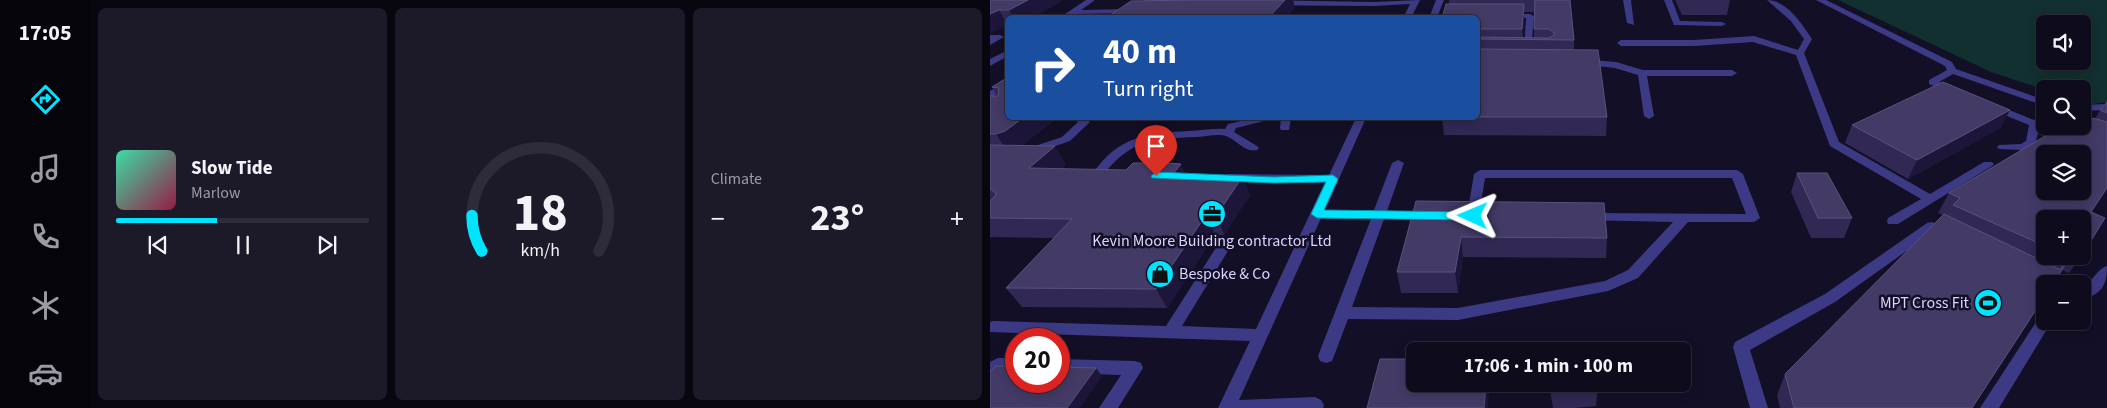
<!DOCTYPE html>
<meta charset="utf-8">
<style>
:root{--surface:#0e0b1c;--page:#1c1929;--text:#f1f3f6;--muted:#9b9ba3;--line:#2e2b3b;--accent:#00e5ff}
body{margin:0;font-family:"Source Sans 3",sans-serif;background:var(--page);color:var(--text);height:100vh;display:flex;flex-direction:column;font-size:19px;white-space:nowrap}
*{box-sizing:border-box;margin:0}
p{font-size:16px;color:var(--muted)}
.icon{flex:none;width:28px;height:28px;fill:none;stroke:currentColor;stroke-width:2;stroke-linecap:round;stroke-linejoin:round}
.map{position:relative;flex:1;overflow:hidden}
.drawer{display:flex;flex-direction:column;gap:8px;padding:8px;background:#08060f;width:900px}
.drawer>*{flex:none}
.banner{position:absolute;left:15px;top:15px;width:475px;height:105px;border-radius:8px;box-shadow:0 2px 12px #0003,0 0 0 1px var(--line);background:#1a4fa0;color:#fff;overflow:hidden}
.fabs{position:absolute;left:1046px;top:15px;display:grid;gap:10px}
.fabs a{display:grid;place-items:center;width:55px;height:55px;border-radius:8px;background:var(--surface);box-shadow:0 2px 12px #0003,0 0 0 1px var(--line);font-size:25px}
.speed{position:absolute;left:15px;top:328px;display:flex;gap:10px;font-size:25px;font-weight:700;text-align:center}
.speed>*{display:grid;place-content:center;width:65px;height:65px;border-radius:50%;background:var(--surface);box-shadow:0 2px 12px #0003,0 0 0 1px var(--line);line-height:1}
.speed .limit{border:8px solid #d22;background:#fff;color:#111}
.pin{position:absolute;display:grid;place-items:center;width:42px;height:42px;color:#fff;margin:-51px -21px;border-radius:50% 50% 50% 0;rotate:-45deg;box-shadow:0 0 5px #0007}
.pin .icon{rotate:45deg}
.me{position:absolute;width:55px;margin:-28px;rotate:271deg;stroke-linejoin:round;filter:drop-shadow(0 0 4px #0008)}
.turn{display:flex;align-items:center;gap:18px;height:105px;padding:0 15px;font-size:22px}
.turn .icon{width:65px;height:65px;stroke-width:2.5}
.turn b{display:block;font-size:35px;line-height:42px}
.big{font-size:38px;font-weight:700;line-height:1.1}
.drawer .widget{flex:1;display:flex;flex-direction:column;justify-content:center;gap:8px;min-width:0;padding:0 18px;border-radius:8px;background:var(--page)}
.drawer .dial{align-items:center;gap:0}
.dial svg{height:130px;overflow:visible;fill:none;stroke:var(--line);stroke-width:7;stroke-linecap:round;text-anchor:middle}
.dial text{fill:var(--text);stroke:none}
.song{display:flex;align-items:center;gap:15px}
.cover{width:60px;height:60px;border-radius:8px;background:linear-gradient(135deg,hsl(160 70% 55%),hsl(340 70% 35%))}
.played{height:5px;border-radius:2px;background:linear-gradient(90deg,var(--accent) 40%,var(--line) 40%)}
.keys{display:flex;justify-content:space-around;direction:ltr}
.heat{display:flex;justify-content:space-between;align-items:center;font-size:28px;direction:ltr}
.drawer .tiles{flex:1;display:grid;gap:8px;grid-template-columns:repeat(3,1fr)}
.trip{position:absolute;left:416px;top:342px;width:285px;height:50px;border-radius:8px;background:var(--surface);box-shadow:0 2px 12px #0003,0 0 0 1px var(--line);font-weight:700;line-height:50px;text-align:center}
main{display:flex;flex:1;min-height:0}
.tab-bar{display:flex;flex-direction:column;width:90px;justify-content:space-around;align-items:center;background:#06040b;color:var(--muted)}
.tab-bar .icon{width:35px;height:35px}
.tab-bar .current{color:var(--accent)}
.tab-bar b{font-size:22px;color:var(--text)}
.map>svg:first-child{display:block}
.green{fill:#12302f;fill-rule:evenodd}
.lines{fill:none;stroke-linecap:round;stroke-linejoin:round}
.minor{fill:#3d3a85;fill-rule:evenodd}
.wall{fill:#312854;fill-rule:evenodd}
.shaded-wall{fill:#1d163a}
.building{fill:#433a66;stroke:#5a527e;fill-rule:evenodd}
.route{fill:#00e5ff;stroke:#0095a6}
.labels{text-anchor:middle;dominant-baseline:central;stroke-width:5;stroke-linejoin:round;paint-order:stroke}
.poi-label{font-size:16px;fill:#d9d4ff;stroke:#130f26}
</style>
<main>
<nav class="tab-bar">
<b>17:05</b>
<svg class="icon current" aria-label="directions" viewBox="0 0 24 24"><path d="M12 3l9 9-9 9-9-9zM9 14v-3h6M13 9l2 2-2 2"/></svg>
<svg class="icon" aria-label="music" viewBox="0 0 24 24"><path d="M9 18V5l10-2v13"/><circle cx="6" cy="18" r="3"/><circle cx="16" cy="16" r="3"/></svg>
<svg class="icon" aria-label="phone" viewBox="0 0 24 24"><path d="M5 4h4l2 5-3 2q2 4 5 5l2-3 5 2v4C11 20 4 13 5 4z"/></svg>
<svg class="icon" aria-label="climate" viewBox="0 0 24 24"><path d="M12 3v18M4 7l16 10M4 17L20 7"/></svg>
<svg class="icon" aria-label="car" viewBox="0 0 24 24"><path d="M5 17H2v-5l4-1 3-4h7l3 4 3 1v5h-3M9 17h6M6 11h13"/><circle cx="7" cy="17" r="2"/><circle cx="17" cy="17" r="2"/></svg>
</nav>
<section class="drawer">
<div class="tiles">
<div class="widget">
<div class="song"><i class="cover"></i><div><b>Slow Tide</b><p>Marlow</p></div></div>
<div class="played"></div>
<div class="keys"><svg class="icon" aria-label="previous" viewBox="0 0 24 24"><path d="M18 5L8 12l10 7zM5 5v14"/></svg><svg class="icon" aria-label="pause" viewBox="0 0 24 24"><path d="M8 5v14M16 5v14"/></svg><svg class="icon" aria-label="next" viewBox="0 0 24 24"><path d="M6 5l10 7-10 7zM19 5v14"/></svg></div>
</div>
<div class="widget dial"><svg viewBox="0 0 100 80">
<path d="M14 69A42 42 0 1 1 86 69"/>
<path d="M14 69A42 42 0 0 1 8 47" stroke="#00e5ff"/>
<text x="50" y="56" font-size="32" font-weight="700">18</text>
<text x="50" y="72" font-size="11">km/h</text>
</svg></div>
<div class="widget"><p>Climate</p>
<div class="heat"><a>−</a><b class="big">23°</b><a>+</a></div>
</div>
</div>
</section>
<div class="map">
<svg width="1117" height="408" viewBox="0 0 1117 408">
<rect width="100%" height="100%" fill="#130f26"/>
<path class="green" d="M848 0H1117V102L1097 105 1093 103 1092 89H1055V90L1001 72ZM1055 24H1092V61H1055Z"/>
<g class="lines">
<path class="minor" d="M96 0H105L91 10 142 9 146 11 142 13 84 14 79 18H69Z
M263 0 384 2 430 0 421 18H413L420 4 384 6 264 5 260 3Z
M446 0H454L448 15H468L472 17 439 18Z
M633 0H641L644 25 637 23Z
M674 0H682L690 21 732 22 736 24 732 26 684 25Z
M777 0C797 0 812 24 822 39L814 53 849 142 940 194 994 162H1002L1004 164 1002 166 908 224H898L897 221 898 218 931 199 840 146 806 55 763 42 704 46H631L627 43 631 40H704L764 36 808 50 814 39 801 21Z
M826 0H836L962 62 966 69 1055 100V106L963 74 949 82 967 89V93H961L939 84V80L957 70 955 66Z
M515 14H540L544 16 541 52 534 50 536 18H518L514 16Z
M0 35H10L14 37 0 45Z
M18 50V56L0 66V59Z
M592 59 626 62 653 70H742L747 73 742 76H657L664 116 659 119 654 116 648 75 625 68 589 64V60Z
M18 81V88L0 98V91Z
M1004 104 1044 120 1055 114V122L1050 125 1045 145 1033 150 1009 149 1007 147 1009 145 1031 144 1036 141 1039 125 1000 109 999 107Z
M1117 104V110L1092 111V105Z
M83 118H95L100 122 80 141 44 153H36L34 151 36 149 72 137 88 122Z
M264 118H279L278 120 246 128 244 132 267 146 269 148 267 150C255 153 247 140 236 136 227 133 215 137 205 137 161 139 142 139 113 175L109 177 103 173C129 136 157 133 199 131 211 131 223 128 235 129L238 124Z
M291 118H301L299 130H291L290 128Z
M366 118H376L335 210H384L402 163 408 160 414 163 397 211H439L445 215 439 219H394L362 307 468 308 615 281 638 270 683 222 594 220 593 217 594 214 599 213 756 214 742 178H495L489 216 483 220 477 216 484 174 490 170H747L753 174 770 218 764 222H698L648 278 618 291 468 320 358 319 344 356 342 361 336 363 330 361 328 356 381 219 331 218 249 400 325 397 331 400 334 405 333 408H228L260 341 0 332V322L3 321 176 326 229 243H239L241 246 192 326 266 329 335 182H238L232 178 238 174 339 175Z
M942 222 963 231 965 234 963 237 958 238 943 232 845 302 760 350 778 408H760L743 347 745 342 835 294 937 223Z
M1117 266C1117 285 1112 294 1092 300V288C1102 282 1107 269 1117 266Z
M1055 314V321H1062L1009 408H990L1050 316Z
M8 358H26V372H12L6 379 0 381V362Z
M69 359 145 361 151 363 153 368 128 408H109L131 375 69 373Z"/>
</g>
<path class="wall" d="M0 0H73L42 18H18V26Z
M155 0H303L305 8 155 1Z
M459 0H580L584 40V50L617 117 616 136 454 135 452 118H488V18L459 4ZM534 12H543L544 13V38H533Z
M685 0H740L737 15H692Z
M18 77V118H67L31 146 76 164 71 169 196 175 260 195 234 235H225L177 308 32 307 16 288 64 238 0 237V96H7L2 87Z
M1117 102V188L1101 212 1094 252 1092 255V219H1055V256H1091L1079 273 1072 270 982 408H790L787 395 795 374 953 215 948 213 959 193 1101 121 1105 119 1110 110Z
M1020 110 1010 128 918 179 855 143 862 125Z
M807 173 862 218 854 238H821L801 192Z
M426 201 617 238 616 258 473 257 468 293H411L407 272Z
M559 384H608L606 406 585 408H563Z"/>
<path class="shaded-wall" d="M38 0H73L42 18H23L19 10Z
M295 0H303L305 8 297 18H278Z
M534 4V20L532 40V29Z
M9 10 18 26 0 33V14Z
M1020 110 1010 128 918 179 927 160Z
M33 118H67L27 149 18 152 6 134Z
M65 146 76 164 52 187 39 168Z
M191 164 199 182 182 175Z
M253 176 260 195 234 235 226 216Z
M216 215 225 235 177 308 166 289Z
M471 237 473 257 468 293 465 272Z
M106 368 112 376 90 408H77Z
M496 384H500L498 408H494Z"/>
<path class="building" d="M0 0H38L19 10H9L0 14Z
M205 0H295L278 18H116L141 1Z
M545 0H580L584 40 488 39V37L559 38 565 34 559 29H544Z
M456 4H534L532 29H488V18H452Z
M488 49 608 50 617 117H488Z
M18 77V118H33L15 131 6 134H0V96H8L9 88 2 87Z
M953 82 1020 110 927 160 862 125Z
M1117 102V113L1110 110Z
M1092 118 1101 121 1103 118 1117 122V188L1101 212 1115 218 1094 252 1092 251V219H1055V246L963 205 970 198 959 193 1072 126H1092ZM1055 154H1092V191H1055Z
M0 145 65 146 39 168 136 170 143 163H177L191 164 182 175 253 176 226 216 216 215 166 289 16 288 82 219 0 218V201L6 195 5 192 0 189Z
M807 173H837L862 218H828Z
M426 201 614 203 617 238 471 237 465 272H407Z
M954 214 1069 269H1072V265H1075L1063 284H1055V296L982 408H804L795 374Z
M390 359H425V384H496L494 408H377Z
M6 366H26V381H69V367L106 368 77 408H0V372Z
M563 384H590L563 386Z"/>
<path class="route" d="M166 172 284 177 343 175 348 179 334 210 483 212 489 216 483 220 327 218 321 214 336 182 284 183 162 178 161 176Z"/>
<defs>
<g id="office-disc" transform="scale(1.4375)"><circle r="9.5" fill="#00e5ff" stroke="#130f26"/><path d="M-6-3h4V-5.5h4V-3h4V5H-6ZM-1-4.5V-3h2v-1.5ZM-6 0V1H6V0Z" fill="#111"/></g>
<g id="shop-disc" transform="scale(1.4375)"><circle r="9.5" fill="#00e5ff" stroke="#130f26"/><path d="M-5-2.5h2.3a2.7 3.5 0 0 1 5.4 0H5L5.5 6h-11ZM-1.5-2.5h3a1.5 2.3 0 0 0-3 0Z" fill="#111"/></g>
<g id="stadium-disc" transform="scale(1.4375)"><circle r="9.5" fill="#00e5ff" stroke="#130f26"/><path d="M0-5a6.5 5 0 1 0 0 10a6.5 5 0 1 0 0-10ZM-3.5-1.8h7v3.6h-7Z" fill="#111"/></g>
</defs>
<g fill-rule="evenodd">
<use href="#office-disc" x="222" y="214"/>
<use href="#shop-disc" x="170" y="274"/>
<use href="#stadium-disc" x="998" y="303"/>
</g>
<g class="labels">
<g class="poi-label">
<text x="222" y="241">Kevin Moore Building contractor Ltd</text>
<text x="189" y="274" text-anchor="start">Bespoke &amp; Co</text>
<text x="979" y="303" text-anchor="end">MPT Cross Fit</text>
</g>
</g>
</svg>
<div class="fabs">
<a><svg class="icon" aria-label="sound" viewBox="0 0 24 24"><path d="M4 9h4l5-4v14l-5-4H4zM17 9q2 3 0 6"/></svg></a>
<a><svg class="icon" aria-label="search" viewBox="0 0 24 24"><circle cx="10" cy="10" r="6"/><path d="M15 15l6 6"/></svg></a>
<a><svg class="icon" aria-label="layers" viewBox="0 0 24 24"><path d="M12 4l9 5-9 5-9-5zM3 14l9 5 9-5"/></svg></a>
<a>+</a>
<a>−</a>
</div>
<div class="speed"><div class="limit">20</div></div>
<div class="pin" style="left:166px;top:176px;background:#d93025"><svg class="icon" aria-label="arrive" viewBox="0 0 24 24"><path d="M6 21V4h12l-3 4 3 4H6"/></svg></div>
<svg class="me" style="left:483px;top:216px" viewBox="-20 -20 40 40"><path d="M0-17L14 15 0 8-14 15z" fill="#00e5ff" stroke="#fff" stroke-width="4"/></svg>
<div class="trip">17:06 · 1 min · 100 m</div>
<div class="banner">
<div class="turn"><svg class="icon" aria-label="right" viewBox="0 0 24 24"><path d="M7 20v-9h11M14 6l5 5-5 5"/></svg><div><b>40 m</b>Turn right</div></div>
</div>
</div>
</main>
